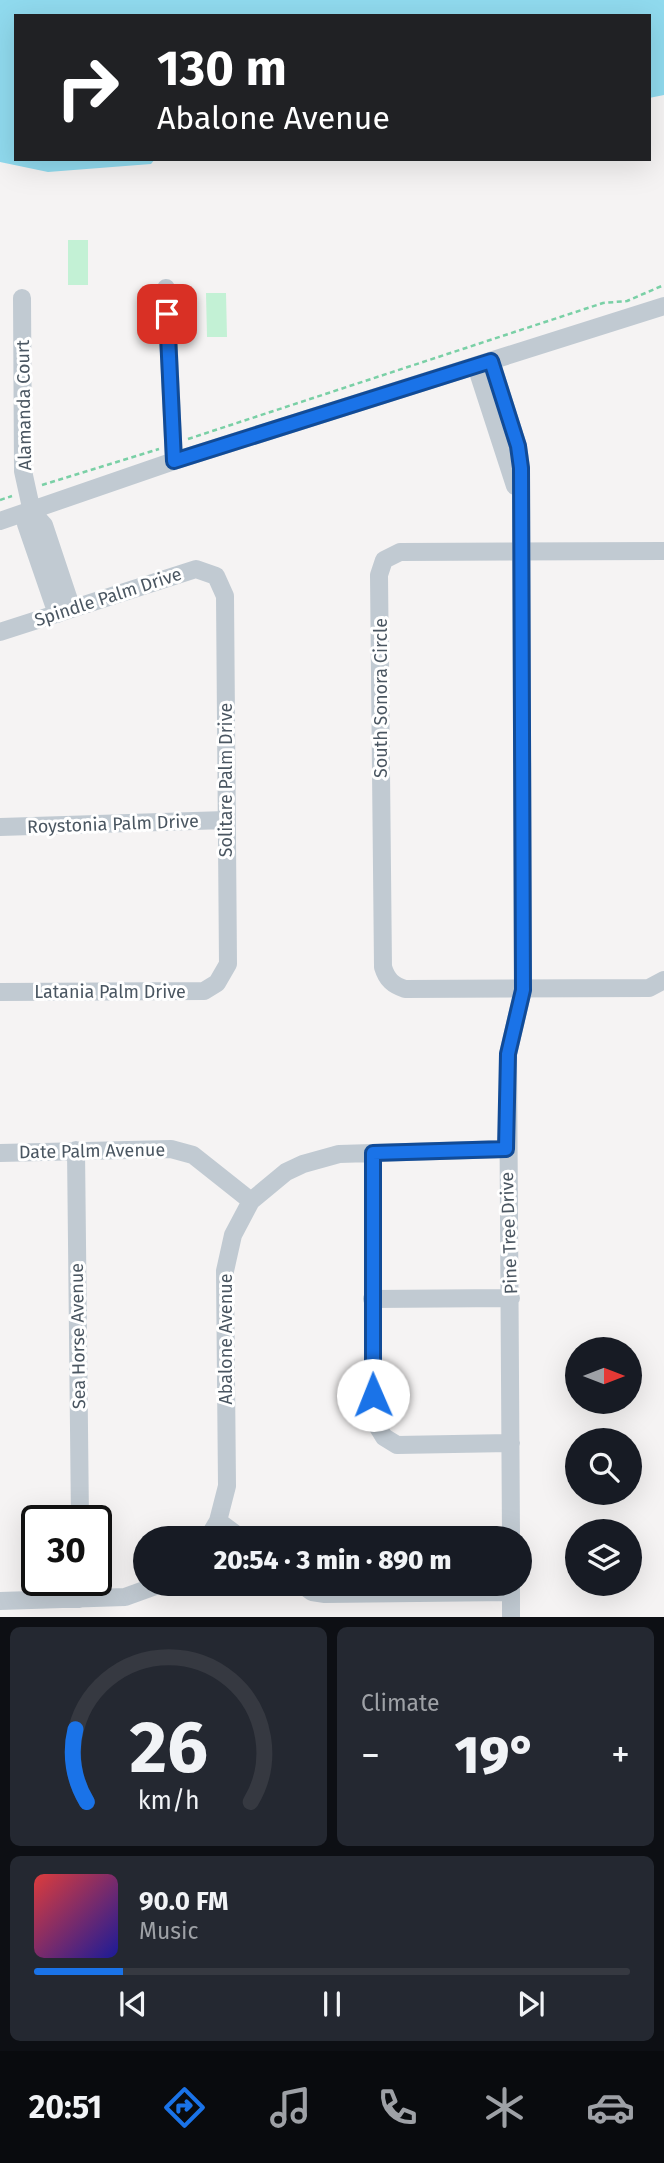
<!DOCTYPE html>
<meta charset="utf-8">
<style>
:root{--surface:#171b24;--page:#242831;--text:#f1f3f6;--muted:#9ea1a6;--line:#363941;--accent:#1a73e8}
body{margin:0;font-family:"Fira Sans",sans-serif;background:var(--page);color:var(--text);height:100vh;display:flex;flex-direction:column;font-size:26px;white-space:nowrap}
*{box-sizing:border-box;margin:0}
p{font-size:23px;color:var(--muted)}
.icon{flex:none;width:38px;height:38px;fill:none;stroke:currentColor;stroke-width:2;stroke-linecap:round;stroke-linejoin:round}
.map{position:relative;height:1617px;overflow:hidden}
.details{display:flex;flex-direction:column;gap:10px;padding:10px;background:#0d0f14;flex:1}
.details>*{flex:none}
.hud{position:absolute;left:14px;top:14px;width:637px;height:147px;border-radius:0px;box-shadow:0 7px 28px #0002;background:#202124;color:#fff;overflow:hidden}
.needle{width:46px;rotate:90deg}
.controls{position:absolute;left:565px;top:1337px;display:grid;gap:14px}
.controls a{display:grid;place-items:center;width:77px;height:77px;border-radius:50%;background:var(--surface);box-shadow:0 7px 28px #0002;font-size:35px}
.speed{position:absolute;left:21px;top:1505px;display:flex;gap:14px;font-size:35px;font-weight:700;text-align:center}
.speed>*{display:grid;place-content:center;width:91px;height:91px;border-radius:50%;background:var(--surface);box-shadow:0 7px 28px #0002;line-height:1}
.speed .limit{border:4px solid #111;border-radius:10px;background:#fff;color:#111}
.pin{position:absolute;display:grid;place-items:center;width:60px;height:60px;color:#fff;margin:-30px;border-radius:14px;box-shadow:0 4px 10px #0006}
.me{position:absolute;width:77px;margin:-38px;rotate:359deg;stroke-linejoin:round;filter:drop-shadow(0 0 5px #0008)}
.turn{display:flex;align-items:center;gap:24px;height:147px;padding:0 28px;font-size:32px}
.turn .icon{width:91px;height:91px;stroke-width:2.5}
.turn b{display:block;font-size:49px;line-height:60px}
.big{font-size:52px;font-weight:800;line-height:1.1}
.details .tile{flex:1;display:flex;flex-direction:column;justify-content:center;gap:10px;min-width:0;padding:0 24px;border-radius:10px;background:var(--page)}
.details .dial{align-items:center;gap:0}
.dial svg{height:182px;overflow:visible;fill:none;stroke:var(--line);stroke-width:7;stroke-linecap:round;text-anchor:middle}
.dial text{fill:var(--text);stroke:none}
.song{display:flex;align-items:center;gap:21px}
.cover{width:84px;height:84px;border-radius:10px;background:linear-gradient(135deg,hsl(0 70% 55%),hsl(240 70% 35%))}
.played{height:7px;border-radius:4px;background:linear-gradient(90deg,var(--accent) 15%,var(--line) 15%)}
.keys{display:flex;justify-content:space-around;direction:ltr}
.heat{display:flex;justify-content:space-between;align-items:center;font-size:38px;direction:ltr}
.details .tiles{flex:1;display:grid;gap:10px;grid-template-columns:1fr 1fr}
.tile:last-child{grid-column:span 2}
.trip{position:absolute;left:133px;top:1526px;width:399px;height:70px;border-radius:35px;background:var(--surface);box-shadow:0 7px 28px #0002;font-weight:800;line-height:70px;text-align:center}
.dock{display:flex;height:112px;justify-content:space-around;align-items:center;background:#090b0e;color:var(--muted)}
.dock .icon{width:49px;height:49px}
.dock .current{color:var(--accent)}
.dock b{font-size:32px;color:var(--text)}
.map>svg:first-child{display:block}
.green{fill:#c3f1d5}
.water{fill:#90daee}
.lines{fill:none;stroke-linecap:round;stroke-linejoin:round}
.path{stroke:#7ad0a6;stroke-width:2.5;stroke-dasharray:5 3.5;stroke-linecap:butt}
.minor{stroke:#c1cad2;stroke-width:18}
.route-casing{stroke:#114b97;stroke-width:18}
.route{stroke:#1a73e8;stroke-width:12}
.labels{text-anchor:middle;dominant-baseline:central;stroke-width:6;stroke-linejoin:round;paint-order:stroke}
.street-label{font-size:18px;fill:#4a5661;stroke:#fff}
</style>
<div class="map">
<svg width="664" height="1617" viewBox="0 0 664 1617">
<rect width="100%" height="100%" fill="#f5f3f3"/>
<path class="green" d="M68 240H88V285H68Z
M206 293H226L227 337H207Z"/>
<path class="water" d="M0 0H664V95L649 98V16H16V159H155L151 164 48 172 0 162Z"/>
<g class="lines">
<path class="path" d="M188 439 603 303 627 301 664 285
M42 485 159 449
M0 500 12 496"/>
<path class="minor" d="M166 288 174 461
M22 298 23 471 32 512 44 525 72 609
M491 361 518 446 521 468 523 990 508 1054 511 1538
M476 366 515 486
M32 512 26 524 57 614
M0 521 174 461 664 306
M664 551 400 552 384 560 379 575 383 967C387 980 393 985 405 989L649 988 664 980
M0 632 196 569 216 576 225 596 228 964 217 983 204 991 0 992
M0 827 226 820
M76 1150 80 1521
M0 1153 171 1149 193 1155 251 1201
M373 1153V1419L384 1437 397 1445 511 1443
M372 1299 511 1298
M218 1521 241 1538
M208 1538 218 1521 227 1486 225 1271 233 1235 251 1201 286 1172 303 1164 339 1154 506 1149
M80 1580V1599
M301 1584 312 1592 325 1594 511 1592
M511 1584V1617
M0 1601 125 1597 161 1584"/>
</g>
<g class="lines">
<g class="route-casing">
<path id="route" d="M167 314 174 461 491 361 518 446 521 468 523 990 508 1054 506 1149 373 1153V1395"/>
</g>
<use href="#route" class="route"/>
</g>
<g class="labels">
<g class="street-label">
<text transform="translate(24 405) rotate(-91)">Alamanda Court</text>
<text transform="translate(108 597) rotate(-18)">Spindle Palm Drive</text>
<text transform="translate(381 698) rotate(-90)">South Sonora Circle</text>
<text transform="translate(226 780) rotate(-90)">Solitare Palm Drive</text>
<text transform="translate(113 824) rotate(-2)">Roystonia Palm Drive</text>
<text x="110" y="992">Latania Palm Drive</text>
<text transform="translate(92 1151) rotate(-1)">Date Palm Avenue</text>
<text transform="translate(509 1233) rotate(-92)">Pine Tree Drive</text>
<text transform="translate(78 1336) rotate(-91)">Sea Horse Avenue</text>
<text transform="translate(226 1339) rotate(-90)">Abalone Avenue</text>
</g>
</g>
</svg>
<div class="controls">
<a><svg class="needle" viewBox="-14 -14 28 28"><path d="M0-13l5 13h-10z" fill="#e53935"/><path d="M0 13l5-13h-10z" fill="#9ea1a6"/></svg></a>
<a><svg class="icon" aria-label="search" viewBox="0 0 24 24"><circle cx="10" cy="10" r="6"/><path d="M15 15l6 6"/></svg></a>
<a><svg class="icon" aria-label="layers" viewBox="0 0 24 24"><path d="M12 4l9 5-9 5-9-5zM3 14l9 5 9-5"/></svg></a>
</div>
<div class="speed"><div class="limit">30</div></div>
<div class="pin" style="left:167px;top:314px;background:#d93025"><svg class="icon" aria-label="arrive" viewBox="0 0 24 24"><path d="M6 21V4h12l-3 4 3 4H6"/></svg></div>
<svg class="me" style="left:373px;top:1395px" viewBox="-20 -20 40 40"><circle r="19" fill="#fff"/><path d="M0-13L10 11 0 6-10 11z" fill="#1a73e8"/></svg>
<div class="trip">20:54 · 3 min · 890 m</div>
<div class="hud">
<div class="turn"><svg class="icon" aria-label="right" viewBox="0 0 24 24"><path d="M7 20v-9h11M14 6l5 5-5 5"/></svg><div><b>130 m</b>Abalone Avenue</div></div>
</div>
</div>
<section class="details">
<div class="tiles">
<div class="tile dial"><svg viewBox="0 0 100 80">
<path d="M14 69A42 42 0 1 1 86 69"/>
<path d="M14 69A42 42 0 0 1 9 37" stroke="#1a73e8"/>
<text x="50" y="56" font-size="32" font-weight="700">26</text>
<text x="50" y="72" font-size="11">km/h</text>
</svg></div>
<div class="tile"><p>Climate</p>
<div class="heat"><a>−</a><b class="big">19°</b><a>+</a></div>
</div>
<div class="tile">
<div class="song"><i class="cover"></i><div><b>90.0 FM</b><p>Music</p></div></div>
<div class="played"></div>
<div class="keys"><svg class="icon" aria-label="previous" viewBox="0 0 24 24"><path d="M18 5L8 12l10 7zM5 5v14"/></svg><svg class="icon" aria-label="pause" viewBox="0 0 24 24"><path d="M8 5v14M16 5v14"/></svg><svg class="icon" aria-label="next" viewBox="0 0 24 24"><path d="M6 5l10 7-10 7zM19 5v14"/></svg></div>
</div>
</div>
</section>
<nav class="dock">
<b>20:51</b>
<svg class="icon current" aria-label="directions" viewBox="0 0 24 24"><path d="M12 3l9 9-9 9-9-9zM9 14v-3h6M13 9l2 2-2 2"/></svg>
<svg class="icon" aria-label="music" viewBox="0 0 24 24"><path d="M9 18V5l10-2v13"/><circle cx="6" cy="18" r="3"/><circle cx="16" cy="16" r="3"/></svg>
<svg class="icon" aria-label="phone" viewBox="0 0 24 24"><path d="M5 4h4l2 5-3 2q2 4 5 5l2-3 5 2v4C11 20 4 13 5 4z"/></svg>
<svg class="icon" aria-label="climate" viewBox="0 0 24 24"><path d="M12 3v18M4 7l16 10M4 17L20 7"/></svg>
<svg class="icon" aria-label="car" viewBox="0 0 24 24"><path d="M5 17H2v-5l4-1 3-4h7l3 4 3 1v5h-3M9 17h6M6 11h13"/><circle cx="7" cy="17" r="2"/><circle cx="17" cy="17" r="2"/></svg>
</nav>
